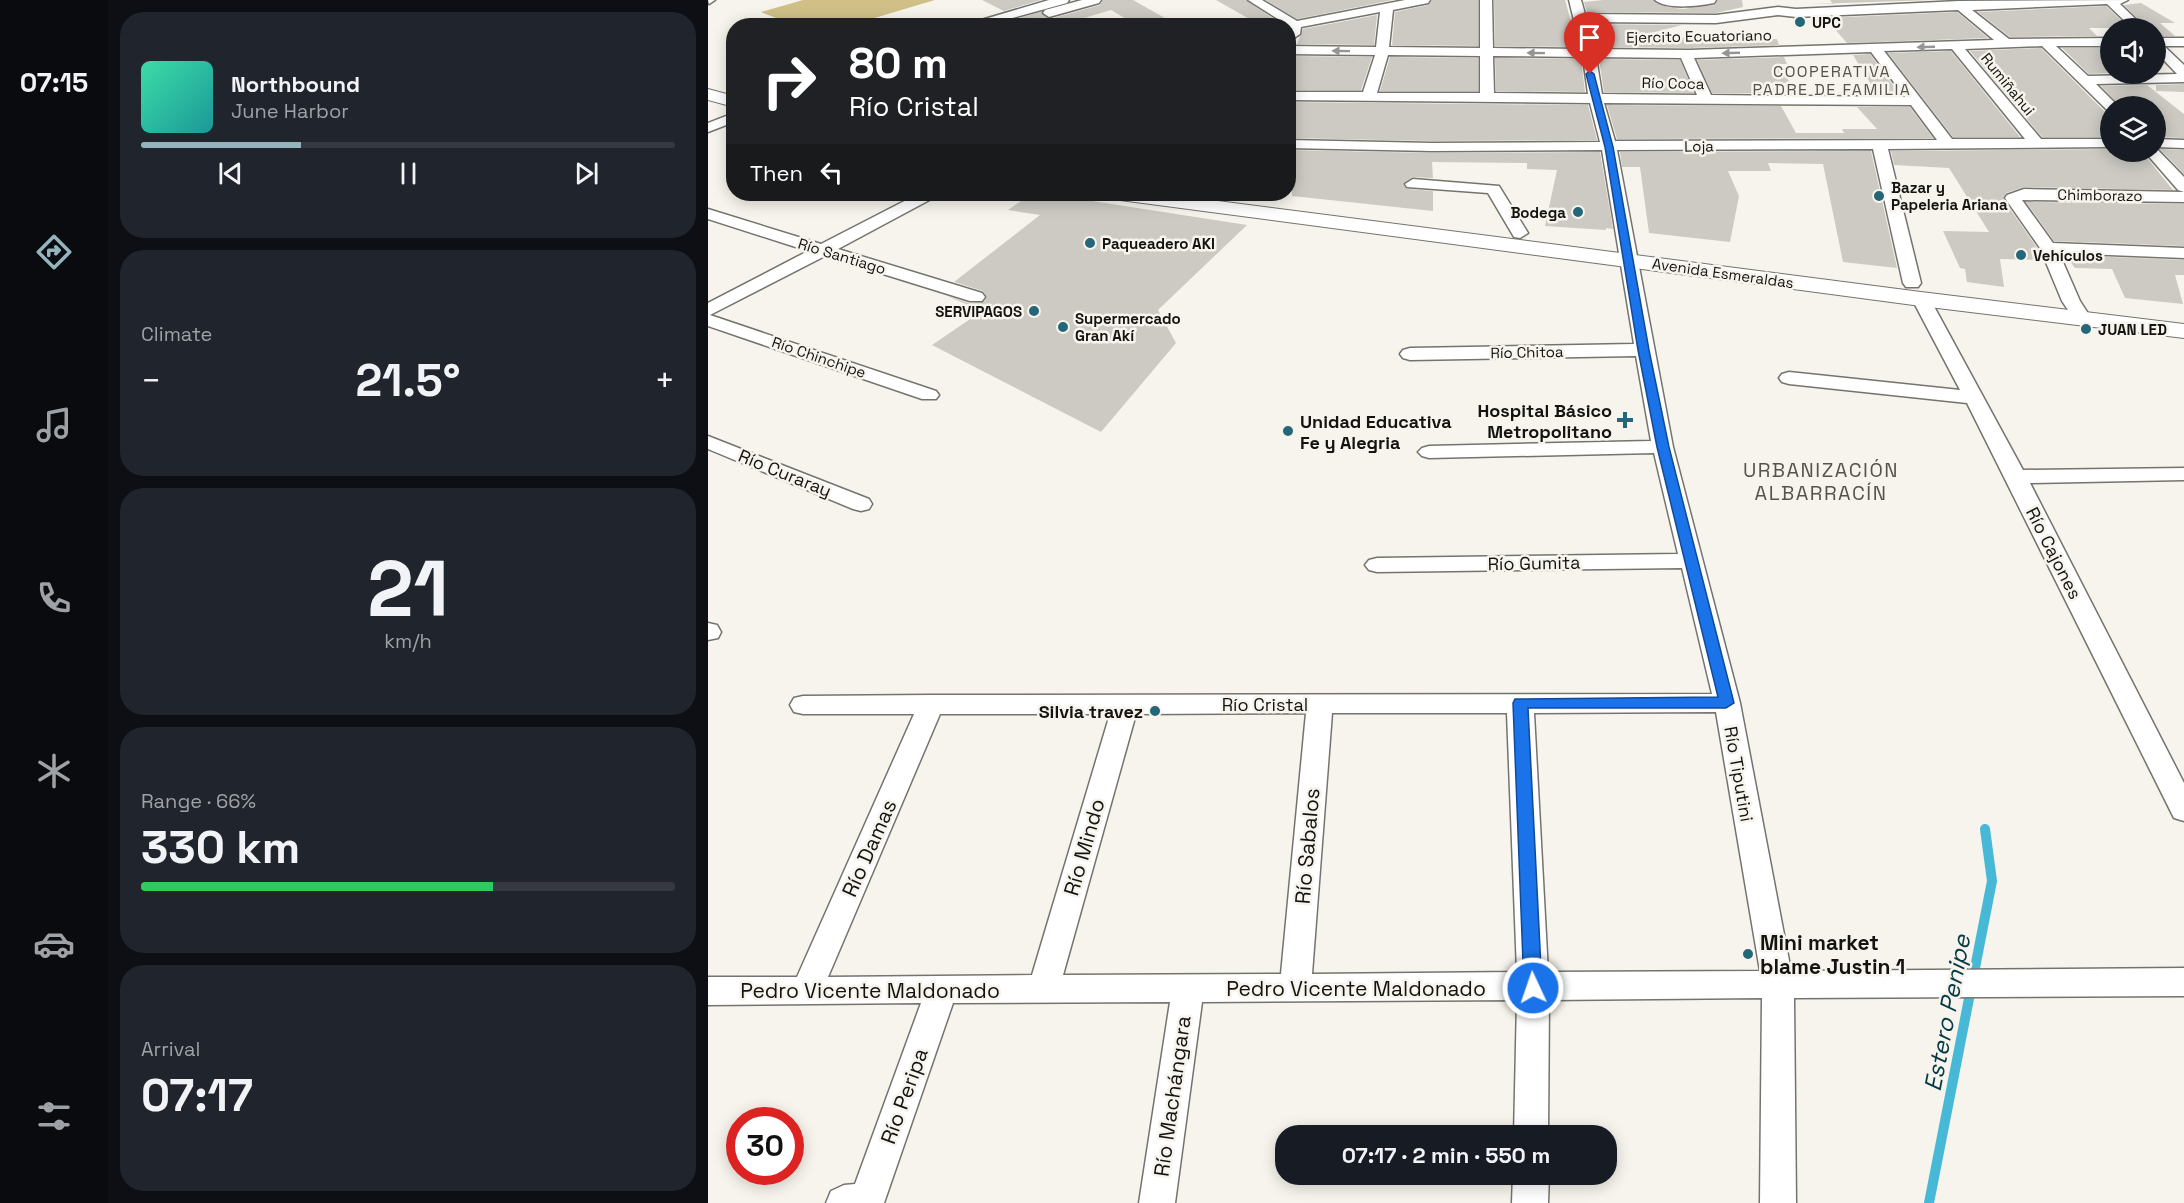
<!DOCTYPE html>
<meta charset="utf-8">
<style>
:root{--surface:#171b24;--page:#20242c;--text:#f1f3f6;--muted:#9ea1a6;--line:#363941;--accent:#94b4bd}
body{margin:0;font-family:"Space Grotesk",sans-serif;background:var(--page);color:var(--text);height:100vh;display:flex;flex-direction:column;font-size:22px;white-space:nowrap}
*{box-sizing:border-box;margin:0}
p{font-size:20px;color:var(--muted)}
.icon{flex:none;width:33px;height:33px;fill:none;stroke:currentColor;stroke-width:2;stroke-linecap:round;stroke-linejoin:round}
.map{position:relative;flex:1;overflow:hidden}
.details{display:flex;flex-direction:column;gap:12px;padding:12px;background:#0d0f14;width:600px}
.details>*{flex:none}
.hud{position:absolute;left:18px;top:18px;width:570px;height:183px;border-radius:24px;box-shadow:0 3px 15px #0003;background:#202124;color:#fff;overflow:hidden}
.controls{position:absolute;left:1392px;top:18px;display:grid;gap:12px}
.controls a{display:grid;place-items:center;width:66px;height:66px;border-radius:50%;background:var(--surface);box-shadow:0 3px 15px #0003;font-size:30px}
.speed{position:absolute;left:18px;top:1107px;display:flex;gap:12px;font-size:30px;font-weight:700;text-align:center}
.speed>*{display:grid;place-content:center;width:78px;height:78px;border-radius:50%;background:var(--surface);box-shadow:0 3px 15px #0003;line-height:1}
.speed .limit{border:9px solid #d22;background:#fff;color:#111}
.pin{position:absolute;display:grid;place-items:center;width:51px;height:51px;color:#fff;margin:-62px -26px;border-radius:50% 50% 50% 0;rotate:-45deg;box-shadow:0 0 6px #0007}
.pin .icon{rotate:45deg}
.me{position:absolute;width:66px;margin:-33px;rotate:357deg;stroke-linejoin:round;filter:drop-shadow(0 0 4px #0008)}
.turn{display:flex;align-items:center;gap:21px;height:126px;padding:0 24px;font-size:27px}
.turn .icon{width:78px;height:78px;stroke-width:2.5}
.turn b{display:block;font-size:42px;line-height:51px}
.then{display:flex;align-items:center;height:57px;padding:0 24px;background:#0003;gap:12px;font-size:22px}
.big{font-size:45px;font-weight:700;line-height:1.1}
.details .card{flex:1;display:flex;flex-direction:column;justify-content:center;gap:9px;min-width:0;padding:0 21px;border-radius:24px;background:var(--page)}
.details .dial{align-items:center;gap:0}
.dial b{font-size:78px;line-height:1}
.song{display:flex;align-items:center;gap:18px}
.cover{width:72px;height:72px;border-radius:9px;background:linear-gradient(135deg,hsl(160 70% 55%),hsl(180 70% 35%))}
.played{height:6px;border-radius:3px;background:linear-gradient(90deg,var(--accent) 30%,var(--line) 30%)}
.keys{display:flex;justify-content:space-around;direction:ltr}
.heat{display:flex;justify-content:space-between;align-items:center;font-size:33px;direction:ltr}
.charge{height:9px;border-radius:4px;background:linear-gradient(90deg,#34c759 66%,var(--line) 0)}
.trip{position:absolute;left:567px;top:1125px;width:342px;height:60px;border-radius:24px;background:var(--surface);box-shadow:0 3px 15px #0003;font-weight:700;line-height:60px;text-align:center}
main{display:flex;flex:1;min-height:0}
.tab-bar{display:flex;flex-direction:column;width:108px;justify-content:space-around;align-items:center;background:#090b0e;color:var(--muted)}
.tab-bar .icon{width:42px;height:42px}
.tab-bar .active{color:var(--accent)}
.tab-bar b{font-size:27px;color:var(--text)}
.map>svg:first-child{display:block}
.green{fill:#d0c088}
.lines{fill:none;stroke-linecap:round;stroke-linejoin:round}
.stream{stroke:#47b9d7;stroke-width:10}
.building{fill:#cccac3}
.minor-casing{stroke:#75736d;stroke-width:3}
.major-casing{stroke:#75736d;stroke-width:2}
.minor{fill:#fff;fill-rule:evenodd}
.major{fill:#fff;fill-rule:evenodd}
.oneway{fill:#959594}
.route{fill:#1a73e8;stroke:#114b97;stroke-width:1.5}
.poi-dot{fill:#236778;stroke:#f6f4ec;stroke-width:2}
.labels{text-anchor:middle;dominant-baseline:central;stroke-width:5;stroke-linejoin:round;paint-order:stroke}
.far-poi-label{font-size:15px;font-weight:bold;fill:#141311;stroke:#f6f4ec;text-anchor:start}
.far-street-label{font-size:15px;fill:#141311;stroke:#f6f4ec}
.far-neighbourhood-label{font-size:16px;letter-spacing:1.5px;fill:#55534d;stroke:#f6f4ec}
.poi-label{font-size:18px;font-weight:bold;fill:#141311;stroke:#f6f4ec;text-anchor:end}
.street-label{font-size:18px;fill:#141311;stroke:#f6f4ec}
.neighbourhood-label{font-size:20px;letter-spacing:1.5px;fill:#55534d;stroke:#f6f4ec}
.near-street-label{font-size:21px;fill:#141311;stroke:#f6f4ec}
.near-poi-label{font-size:21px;font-weight:bold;fill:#141311;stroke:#f6f4ec;text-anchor:start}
.near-water-label{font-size:24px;font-style:italic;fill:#043a46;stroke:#f6f4ec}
</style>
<main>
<nav class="tab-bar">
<b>07:15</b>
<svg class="icon active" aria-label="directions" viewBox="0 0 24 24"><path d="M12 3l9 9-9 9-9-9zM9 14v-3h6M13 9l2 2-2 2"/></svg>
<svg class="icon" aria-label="music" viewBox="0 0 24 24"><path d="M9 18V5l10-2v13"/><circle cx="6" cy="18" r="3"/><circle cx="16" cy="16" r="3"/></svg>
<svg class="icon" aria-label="phone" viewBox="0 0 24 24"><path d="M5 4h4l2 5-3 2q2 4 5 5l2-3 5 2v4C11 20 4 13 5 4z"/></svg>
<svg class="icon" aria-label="climate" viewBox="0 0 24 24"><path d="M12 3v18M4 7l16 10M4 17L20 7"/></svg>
<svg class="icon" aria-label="car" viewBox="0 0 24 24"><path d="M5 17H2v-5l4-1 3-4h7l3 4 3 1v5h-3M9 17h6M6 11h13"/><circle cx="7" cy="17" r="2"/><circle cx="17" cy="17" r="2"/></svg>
<svg class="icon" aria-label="filters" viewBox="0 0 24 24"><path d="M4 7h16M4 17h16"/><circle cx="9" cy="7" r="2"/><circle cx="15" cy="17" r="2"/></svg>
</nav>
<section class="details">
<div class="card">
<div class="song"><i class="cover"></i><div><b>Northbound</b><p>June Harbor</p></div></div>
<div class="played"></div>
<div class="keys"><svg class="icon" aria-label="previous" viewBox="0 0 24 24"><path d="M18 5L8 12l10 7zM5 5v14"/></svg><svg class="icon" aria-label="pause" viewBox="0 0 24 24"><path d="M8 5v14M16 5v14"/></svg><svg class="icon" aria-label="next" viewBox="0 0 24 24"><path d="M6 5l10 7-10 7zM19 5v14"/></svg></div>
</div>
<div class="card"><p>Climate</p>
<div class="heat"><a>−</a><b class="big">21.5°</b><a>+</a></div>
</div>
<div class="card dial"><b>21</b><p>km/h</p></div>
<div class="card"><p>Range · 66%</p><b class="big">330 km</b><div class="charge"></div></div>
<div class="card"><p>Arrival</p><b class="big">07:17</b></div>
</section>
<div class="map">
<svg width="1476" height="1203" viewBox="0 0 1476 1203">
<rect width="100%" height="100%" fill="#f6f4ec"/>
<path class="green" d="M95 0H227L143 25H86L53 12Z"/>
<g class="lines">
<path class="stream" d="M1221 1203 1284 881 1277 829"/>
</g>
<path class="building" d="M274 0H333L296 11Z
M395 0H425L471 26H430L403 10 350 26H325L311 18 333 12 342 19 392 5Z
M508 0H538L570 22 552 25Z
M558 0H685L589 19Z
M724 0H770V46L684 45 687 12 720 5Z
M786 0H857L870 47 787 46Z
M895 0H945L959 7 975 9 1006 5 1010 0H1034L1035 7 1008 13 879 12 876 2Z
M1122 0H1225L1105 4H1125Z
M1433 3 1467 23H1452L1467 36H1448V28H1439L1416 5Z
M1398 6 1421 28H1381L1389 36 1302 37 1270 12Z
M1249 12 1280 38 1139 43 1117 18Z
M669 15 666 45 589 44 595 29Z
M882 24 974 25 935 35V37L1069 39 1071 45 981 48 888 47Z
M1333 48 1396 111 1402 112V137H1334L1262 51Z
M1354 48H1401L1402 73 1381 74Z
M1243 51 1312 137H1245L1180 53Z
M1162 54 1192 95 1169 94 1145 55Z
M586 56 664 57 653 90H580V78Z
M682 57 770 58V91H672Z
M1076 57 1079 64H1071L1082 83H1062L1068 93H1004L989 60Z
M787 58 873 59 877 92 788 91Z
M891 59 972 60 986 93 896 92Z
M1476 84V92L1448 91V85Z
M1439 85 1476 114V138L1448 137V106H1412L1393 86Z
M580 102 880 105 889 140 724 141 580 138Z
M899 105 1073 106 1088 133H1136L1134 129H1169L1149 107H1202L1225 138 909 139Z
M1402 149V152L1435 153 1465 190 1316 187 1298 193 1295 199 1330 249 1334 260 1292 259 1296 287 1259 282 1257 269 1252 268 1235 231 1281 232 1241 168 1186 165 1183 151Z
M1452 149 1476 150V174Z
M580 150 724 153 892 152 905 229 898 228V230L837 226 849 170 819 169V163L724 162 725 178 705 177 695 184 699 189 725 191V211L584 196 583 177H580Z
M1163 151 1189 268 1135 262 1115 164 1060 163 1063 171H1020L1031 196 1022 242 941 233 932 167H914L912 152Z
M323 194H339L539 225 450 310 468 343 393 432 224 345 274 311 239 296 261 303 276 302 279 297 275 291 246 282 332 215 300 210Z
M1318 202 1476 204V246L1346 241Z
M1354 255 1476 260V275H1467L1475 304 1417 298 1404 269 1367 268 1361 260H1357Z"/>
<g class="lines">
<g class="minor-casing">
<path id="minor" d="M0 0H7L1 4Z
M341 0H361L359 3 275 26H253Z
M374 0H393L391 3 341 17 335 13 337 10Z
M540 0H554L589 21 697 0H722L720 3 685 10 681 47 772 48V0H784L785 48 873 49 861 0H873L877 14 1008 15 1070 7 1088 9 1251 1 1420 0 1412 4 1437 28H1424L1399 4 1264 10 1301 39 1402 38V46H1348L1380 76 1469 74 1448 52V38H1476V46H1456L1476 65V82L1388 84 1410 106H1402V110L1398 109 1334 46 1257 49 1333 139H1402V147L1180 149 1213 283 1210 287H1198L1195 283 1165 149 909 150 965 447 1032 703 1083 971 1476 968V996L1086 998 1088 1203H1052L1054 998 841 1000 840 1136H806L809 1000 494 1002 467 1203H431L462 1002 245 1003 176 1203H118L123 1191 136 1185 147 1184 213 1003 0 1005V977H89L206 714H95L86 712 82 705 86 698 95 696 223 695 1004 694 974 568 669 572 661 570 657 565 661 560 669 558 970 554 946 453 721 458 714 456 710 452 714 448 721 446 943 441 928 356 702 360 695 358 692 354 695 350 702 348 926 344 894 150 724 151 580 148V140L724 143 892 142 882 103 580 100V92H655L667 55 580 54V46L668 47 672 12 593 27 592 34 586 38 580 35V26H574L576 23ZM1250 10 1286 40 981 50 886 49 879 22 1008 23 1070 15 1088 17ZM1244 49 1317 139H1244L1176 51ZM1163 52 1197 97 1003 95 986 58ZM680 55 772 56V93H669ZM785 56 875 57 880 94 786 93ZM888 57 973 58 989 95 894 94ZM896 103 1203 105 1229 140 907 141ZM1008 712 1052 971 840 972 826 713ZM598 713 573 974 355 975 428 714ZM624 713H799L809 972 604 974ZM232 714H402L324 975 120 977Z
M947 0H1008L1006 3C991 6 959 10 947 0Z
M26 113V122L0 132V123Z
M1448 139 1476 140V148L1448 147Z
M1448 148 1476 177V192L1470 190 1437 152H1448Z
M705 179 791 186 820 233 812 238 806 237 780 193 699 187 697 184Z
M1316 189 1476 192V202L1314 200 1345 243 1476 248V258L1351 253 1372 301 1383 318 1380 322H1368L1354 301 1332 248 1297 198 1299 195Z
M210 194H229L227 197 130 249 274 293 277 297 274 301H262L117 256 2 315 228 391 231 395 228 399H214L0 326V303L100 251 0 219V209L113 244Z
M1213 294 1219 295 1222 299 1315 470 1476 468V480L1322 483 1476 783V821L1466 818 1462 810 1259 403 1081 384 1074 382 1071 378 1074 374 1081 372 1252 390 1204 299 1207 295Z
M0 436 161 499 164 504 161 509 153 511 145 509 0 449Z
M0 623 9 625 13 632 10 638 0 640Z
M805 1174H841L840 1203H804Z"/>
</g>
<g class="major-casing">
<path id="major" d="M0 89 26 96V107L0 100Z
M402 194H456L1213 292 1476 324V338L1213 306 412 200 405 198Z"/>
</g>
<use href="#minor" class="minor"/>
<use href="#major" class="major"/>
</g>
<defs><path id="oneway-solid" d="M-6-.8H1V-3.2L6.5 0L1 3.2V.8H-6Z" transform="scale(1.5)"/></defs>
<g class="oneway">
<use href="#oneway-solid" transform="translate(1218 47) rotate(178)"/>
<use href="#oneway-solid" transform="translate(633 51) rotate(-179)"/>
<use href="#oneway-solid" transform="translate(828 53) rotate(-179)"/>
<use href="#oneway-solid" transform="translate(1023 53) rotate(178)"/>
</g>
<path class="route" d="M882 71 886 74 905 147 941 350 961 447 1026 703 1018 708H820L834 988 831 993 825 995 818 993 816 988 805 703 807 699 1010 697 949 447 930 350 897 147 878 74Z"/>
<g class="poi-dot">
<circle cx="1092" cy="22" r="6"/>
<circle cx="1171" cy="196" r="6"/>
<circle cx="870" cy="212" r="6"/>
<circle cx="382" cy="243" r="6"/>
<circle cx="1313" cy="255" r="6"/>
<circle cx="326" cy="311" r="6"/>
<circle cx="355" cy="327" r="6"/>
<circle cx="1378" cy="329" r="6"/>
<path d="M914 411h6v6h6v6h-6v6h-6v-6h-6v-6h6z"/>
<circle cx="580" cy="431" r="6"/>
<circle cx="447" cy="711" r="6"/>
<circle cx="1040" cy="954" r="6"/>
</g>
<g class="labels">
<g class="far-poi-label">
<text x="1104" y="22">UPC</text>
<text x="1183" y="187">Bazar y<tspan x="1183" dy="17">Papeleria Ariana</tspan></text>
<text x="858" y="212" text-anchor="end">Bodega</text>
<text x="394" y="243">Paqueadero AKI</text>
<text x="1325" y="255">Vehículos</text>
<text x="314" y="311" text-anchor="end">SERVIPAGOS</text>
<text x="367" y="318">Supermercado<tspan x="367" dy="17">Gran Akí</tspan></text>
<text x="1390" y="329">JUAN LED</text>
</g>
<g class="far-street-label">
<text transform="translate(991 36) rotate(-1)">Ejercito Ecuatoriano</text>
<text transform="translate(965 83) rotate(1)">Río Coca</text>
<text transform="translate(1300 84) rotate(51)">Rumiñahui</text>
<text transform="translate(991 146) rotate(-1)">Loja</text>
<text transform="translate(1392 195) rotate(1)">Chimborazo</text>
<text transform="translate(134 256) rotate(17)">Río Santiago</text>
<text transform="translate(1015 273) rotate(8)">Avenida Esmeraldas</text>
<text transform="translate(819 352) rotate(-1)">Río Chitoa</text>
<text transform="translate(111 357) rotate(19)">Río Chinchipe</text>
</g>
<g class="far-neighbourhood-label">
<text x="1124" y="71">COOPERATIVA<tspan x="1124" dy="18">PADRE DE FAMILIA</tspan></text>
</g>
<g class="poi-label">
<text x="904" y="410">Hospital Básico<tspan x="904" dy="21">Metropolitano</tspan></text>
<text x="592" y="421" text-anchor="start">Unidad Educativa<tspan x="592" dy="21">Fe y Alegria</tspan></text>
<text x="435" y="711">Silvia travez</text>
</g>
<g class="street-label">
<text transform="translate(77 473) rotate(22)">Río Curaray</text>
<text transform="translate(1346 553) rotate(63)">Río Cajones</text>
<text transform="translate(826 563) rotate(-1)">Río Gumita</text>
<text x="557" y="704">Río Cristal</text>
<text transform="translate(1031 774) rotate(80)">Río Tiputini</text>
</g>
<g class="neighbourhood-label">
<text x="1113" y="470">URBANIZACIÓN<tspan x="1113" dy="23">ALBARRACÍN</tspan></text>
</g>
<g class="near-street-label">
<text transform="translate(599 846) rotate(-85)">Río Sabalos</text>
<text transform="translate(376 847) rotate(-74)">Río Mindo</text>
<text transform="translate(161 848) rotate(-66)">Río Damas</text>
<text x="648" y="988">Pedro Vicente Maldonado</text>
<text x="162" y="990">Pedro Vicente Maldonado</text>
<text transform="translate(196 1096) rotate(-70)">Río Peripa</text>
<text transform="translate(464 1096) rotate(-82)">Río Machángara</text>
</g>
<g class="near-poi-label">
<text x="1052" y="942">Mini market<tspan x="1052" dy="24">blame Justin 1</tspan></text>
</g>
<g class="near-water-label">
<text transform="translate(1239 1013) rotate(-79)">Estero Penipe</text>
</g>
</g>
</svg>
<div class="controls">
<a><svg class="icon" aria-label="sound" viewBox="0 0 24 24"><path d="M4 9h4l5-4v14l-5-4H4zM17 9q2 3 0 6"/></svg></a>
<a><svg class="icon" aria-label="layers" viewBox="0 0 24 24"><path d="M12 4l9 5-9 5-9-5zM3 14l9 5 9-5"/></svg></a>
</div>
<div class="speed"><div class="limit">30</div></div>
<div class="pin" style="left:882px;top:74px;background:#d93025"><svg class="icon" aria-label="arrive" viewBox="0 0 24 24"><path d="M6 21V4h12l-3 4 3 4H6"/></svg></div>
<svg class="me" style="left:825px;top:988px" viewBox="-20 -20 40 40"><circle r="17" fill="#1a73e8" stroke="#fff" stroke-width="3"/><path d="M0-11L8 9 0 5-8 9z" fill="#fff"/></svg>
<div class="trip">07:17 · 2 min · 550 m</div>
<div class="hud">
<div class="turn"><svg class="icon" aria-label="right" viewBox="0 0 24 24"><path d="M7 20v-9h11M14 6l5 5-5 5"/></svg><div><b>80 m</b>Río Cristal</div></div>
<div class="then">Then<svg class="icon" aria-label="left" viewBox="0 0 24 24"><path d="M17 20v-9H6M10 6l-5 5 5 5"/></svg></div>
</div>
</div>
</main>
